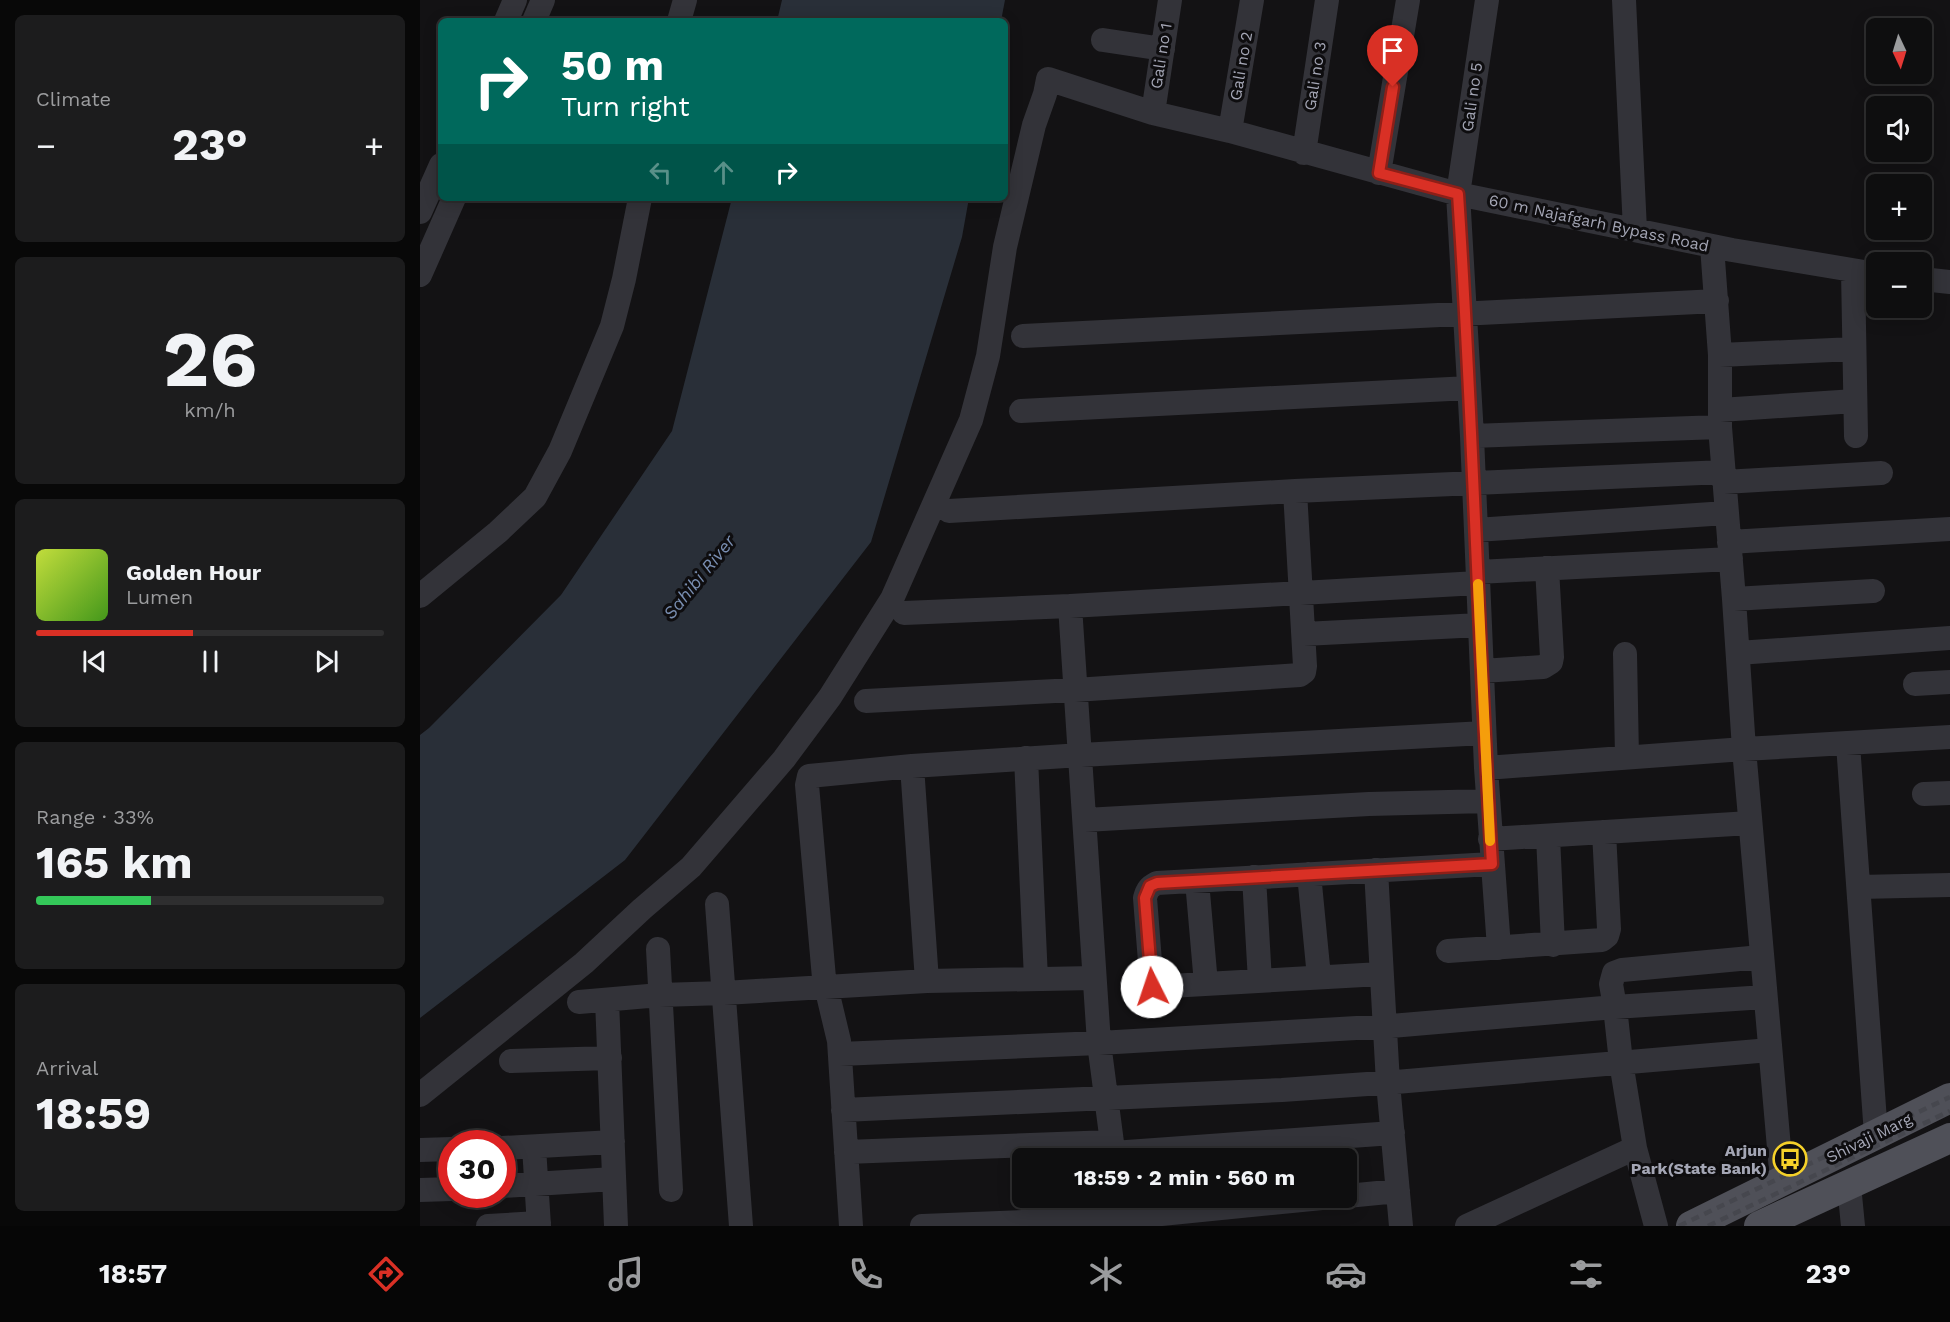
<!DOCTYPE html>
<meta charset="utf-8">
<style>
:root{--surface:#0e0e0f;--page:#1c1c1d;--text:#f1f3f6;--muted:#9b9c9e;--line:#2e2e2f;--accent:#d93025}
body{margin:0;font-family:"Work Sans",sans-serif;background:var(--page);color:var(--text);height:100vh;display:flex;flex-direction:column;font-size:22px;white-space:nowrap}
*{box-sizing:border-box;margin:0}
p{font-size:20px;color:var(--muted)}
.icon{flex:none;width:33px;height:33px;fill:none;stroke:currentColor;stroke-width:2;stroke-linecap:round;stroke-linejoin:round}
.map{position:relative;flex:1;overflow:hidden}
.sheet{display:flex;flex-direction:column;gap:15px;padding:15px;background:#080808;width:420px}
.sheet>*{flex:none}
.banner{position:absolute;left:18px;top:18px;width:570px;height:183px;border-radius:9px;box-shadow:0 3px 15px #0003,0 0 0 2px var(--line);background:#00695c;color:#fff;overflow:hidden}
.needle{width:39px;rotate:176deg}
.tools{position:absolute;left:1446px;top:18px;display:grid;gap:12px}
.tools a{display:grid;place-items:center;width:66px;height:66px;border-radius:9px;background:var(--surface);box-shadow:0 3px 15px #0003,0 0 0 2px var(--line);font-size:30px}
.speed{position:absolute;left:18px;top:1130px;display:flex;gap:12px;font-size:30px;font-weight:700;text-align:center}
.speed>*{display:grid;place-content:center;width:78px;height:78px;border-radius:50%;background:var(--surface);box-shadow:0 3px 15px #0003,0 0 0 2px var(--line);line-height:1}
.speed .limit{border:9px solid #d22;background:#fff;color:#111}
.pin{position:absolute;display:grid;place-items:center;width:51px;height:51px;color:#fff;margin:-62px -26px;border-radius:50% 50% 50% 0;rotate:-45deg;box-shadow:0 0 6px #0007}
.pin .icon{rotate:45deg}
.me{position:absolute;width:66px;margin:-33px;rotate:356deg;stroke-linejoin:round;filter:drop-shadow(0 0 4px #0008)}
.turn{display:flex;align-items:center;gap:21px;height:126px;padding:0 24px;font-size:27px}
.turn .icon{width:78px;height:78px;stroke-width:2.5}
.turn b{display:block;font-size:42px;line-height:51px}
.lanes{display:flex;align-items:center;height:57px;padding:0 24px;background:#0003;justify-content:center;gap:30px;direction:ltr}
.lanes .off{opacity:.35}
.big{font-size:45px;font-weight:700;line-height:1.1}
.sheet .tile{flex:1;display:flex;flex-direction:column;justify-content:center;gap:9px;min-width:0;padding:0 21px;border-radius:9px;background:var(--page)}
.sheet .dial{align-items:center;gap:0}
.dial b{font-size:78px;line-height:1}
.song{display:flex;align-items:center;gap:18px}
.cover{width:72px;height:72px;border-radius:9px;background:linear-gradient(135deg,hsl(70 70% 55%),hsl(100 70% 35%))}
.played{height:6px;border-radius:3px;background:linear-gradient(90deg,var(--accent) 45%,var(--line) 45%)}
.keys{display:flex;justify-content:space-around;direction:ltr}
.heat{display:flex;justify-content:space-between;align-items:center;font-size:33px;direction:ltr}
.charge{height:9px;border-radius:4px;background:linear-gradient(90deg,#34c759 33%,var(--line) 0)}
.trip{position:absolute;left:592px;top:1148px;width:345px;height:60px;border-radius:9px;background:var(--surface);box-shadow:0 3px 15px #0003,0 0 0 2px var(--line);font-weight:700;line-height:60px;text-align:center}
.tabs{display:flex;height:96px;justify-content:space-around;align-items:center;background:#060606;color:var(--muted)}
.tabs .icon{width:42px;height:42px}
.tabs .selected{color:var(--accent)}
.tabs b{font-size:27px;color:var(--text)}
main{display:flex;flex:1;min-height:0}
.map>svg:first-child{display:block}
.water{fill:#292f38}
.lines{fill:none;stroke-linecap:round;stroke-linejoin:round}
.minor{stroke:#333339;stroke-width:24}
.major{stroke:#4f5058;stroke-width:30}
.rail{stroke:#46474e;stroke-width:4.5;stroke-dasharray:8 6;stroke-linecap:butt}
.route-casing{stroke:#8d1f18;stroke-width:15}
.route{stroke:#d93025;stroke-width:10}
.slow{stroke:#f59e0b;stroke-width:10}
.labels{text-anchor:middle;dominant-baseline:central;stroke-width:6;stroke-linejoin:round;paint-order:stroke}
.street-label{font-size:16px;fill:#a4a6b5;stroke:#0e0d0f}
.poi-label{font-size:16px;font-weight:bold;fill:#a4a6b5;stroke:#0e0d0f;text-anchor:end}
.water-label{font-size:18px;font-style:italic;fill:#798eb1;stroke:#0e0d0f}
</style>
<main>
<section class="sheet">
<div class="tile"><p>Climate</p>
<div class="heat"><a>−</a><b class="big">23°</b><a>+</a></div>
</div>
<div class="tile dial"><b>26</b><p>km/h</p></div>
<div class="tile">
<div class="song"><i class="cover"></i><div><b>Golden Hour</b><p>Lumen</p></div></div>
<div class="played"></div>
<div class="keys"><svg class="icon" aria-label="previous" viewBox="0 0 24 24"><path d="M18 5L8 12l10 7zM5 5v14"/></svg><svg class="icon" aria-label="pause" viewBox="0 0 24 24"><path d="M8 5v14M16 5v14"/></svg><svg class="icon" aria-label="next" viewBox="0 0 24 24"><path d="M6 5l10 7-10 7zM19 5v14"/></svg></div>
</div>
<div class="tile"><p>Range · 33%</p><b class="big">165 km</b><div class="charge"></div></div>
<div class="tile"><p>Arrival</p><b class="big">18:59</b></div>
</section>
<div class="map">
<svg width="1530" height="1226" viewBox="0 0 1530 1226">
<rect width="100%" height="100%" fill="#131214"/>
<path class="water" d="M362 0H585L581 21H357Z
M312 198H549L542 237 451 542 205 860 0 1018V735L9 728 141 595 252 431Z"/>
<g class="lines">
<path class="minor" d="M1067 0 1038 194 1052 436 1066 768 1079 948
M1204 0 1215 230
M86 21 95 0
M114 21 123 0
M259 21 265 0
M683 40 743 49
M733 113 750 0
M810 131 832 0
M884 153 907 0
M959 173 988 0
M0 212 21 165
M1292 246 1300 355V427L1314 599 1324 749 1362 1182
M1433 271 1436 436
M0 275 34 198
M1502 279 1530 282
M603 336 1297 301
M1300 355 1434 349
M1300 410 1435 401
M601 411 1049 388
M1052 436 1300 427
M1304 482 1461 473
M529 511 875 491 1304 472
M1056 530 1306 513
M1309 542 1530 529
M1058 572 1311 559
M0 596 78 532 115 497 140 451 192 326 204 279 220 198
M1314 599 1453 591
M650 606 679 1043 694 1158
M484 613 650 606 1058 583
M884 634 1060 625
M1318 653 1530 638
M1205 654 1207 757
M1062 671 1123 667 1131 662 1132 657 1127 568
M1495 684 1530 682
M446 701 655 690 880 675 884 672 885 666 875 491
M1428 744 1456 1135
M606 758 616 979
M492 766 507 981
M1066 768 1324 749 1530 737
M1504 794 1530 793
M665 820 949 804 1068 801
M1128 836 1133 945
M1070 839 1330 823
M956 870 968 1083 981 1226
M889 874 899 977
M834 877 840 981
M777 881 786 984
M1439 887 1530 885
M297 904 321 1226
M238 949 251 1190
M1028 951 1182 940 1187 936 1189 929 1184 832
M961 974 732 987 725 898C727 890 729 887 737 883L1072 864
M187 1000 196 1226
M159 1002 240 995 304 993 507 981 674 978
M420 1054 679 1043 971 1026 1195 1007 1345 997
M91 1061 190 1058
M0 1095 164 963 222 909 271 867 364 759 410 697 472 599 551 420 568 356 585 247 614 125 625 94 628 79 733 113 810 131 1038 194 1312 250 1456 274
M423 1110 862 1090 976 1082 1350 1050
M114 1147 119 1226
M82 1148 193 1142
M0 1150 32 1149
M426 1152 692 1142
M693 1153 973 1133
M1429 1185 1433 1226
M82 1186 194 1179
M0 1190 32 1189
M927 1196 978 1191
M68 1226 119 1223
M431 1226 419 1041 404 978 387 785 389 776 492 766 661 755 1064 733
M502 1226 702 1218 912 1197
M1047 1226 1215 1148
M1236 1226 1215 1148 1201 1062 1195 1007 1191 984 1194 973 1202 970 1341 957"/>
<path class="major" d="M1271 1226 1530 1098
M1339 1226 1530 1138"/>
<path class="rail" d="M1259 1226 1530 1097
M1288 1226 1530 1111"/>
</g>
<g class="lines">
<g class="route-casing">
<path id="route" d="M732 987 725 898 730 886 737 883 1072 864C1058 641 1053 417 1038 194L959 173 973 87"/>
</g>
<use href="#route" class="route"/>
<path class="slow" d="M1058 584 1070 841"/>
</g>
<defs>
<g id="bus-ring" transform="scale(1.725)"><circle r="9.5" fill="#0e0d0f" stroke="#f5d12a" stroke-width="1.5"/><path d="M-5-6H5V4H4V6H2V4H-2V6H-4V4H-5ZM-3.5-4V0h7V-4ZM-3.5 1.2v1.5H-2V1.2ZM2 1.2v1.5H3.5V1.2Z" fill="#f5d12a"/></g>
</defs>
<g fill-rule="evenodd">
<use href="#bus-ring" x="1370" y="1159"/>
</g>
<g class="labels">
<g class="street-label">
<text transform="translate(741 56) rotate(-81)">Gali no 1</text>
<text transform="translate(821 66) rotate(-80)">Gali no 2</text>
<text transform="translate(895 76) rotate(-81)">Gali no 3</text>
<text transform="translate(1052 97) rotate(-82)">Gali no 5</text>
<text transform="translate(1179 223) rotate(12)">60 m Najafgarh Bypass Road</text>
<text transform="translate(1449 1138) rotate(-26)">Shivaji Marg</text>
</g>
<g class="poi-label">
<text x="1347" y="1150">Arjun<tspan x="1347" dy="18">Park(State Bank)</tspan></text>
</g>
<g class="water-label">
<text transform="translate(279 577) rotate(-51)">Sahibi River</text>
</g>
</g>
</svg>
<div class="tools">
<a><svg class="needle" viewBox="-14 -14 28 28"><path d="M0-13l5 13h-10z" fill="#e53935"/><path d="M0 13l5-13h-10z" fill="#9b9c9e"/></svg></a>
<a><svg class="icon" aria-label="sound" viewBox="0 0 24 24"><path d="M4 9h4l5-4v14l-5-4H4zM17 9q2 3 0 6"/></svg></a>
<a>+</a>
<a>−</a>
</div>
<div class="speed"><div class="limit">30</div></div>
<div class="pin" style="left:973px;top:87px;background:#d93025"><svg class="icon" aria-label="arrive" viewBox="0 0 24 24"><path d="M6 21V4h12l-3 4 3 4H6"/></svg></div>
<svg class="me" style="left:732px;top:987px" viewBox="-20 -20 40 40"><circle r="19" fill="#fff"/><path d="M0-13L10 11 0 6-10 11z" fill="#d93025"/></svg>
<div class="trip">18:59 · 2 min · 560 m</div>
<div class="banner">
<div class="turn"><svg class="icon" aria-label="right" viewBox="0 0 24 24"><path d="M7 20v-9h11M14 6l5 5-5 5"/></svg><div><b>50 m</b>Turn right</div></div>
<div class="lanes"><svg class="icon off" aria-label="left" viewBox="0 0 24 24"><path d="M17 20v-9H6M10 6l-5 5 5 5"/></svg><svg class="icon off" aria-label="ahead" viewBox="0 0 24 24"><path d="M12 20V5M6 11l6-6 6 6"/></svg><svg class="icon" aria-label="right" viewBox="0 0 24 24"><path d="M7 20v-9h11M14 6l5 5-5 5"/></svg></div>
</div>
</div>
</main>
<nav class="tabs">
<b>18:57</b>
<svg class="icon selected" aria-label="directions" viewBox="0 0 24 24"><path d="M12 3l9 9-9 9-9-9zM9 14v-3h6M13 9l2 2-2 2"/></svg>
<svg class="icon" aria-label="music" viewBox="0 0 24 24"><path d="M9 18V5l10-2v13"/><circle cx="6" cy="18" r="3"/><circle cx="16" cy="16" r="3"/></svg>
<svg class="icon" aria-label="phone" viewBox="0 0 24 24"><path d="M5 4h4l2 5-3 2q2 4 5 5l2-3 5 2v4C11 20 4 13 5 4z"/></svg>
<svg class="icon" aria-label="climate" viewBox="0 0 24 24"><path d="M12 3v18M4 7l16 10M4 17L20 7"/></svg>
<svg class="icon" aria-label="car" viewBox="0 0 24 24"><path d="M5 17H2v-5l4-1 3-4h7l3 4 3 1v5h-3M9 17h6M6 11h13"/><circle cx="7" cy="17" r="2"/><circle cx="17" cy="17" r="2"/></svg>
<svg class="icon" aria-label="filters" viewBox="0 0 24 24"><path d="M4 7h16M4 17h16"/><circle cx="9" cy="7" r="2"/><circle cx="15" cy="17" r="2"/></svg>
<b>23°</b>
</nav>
